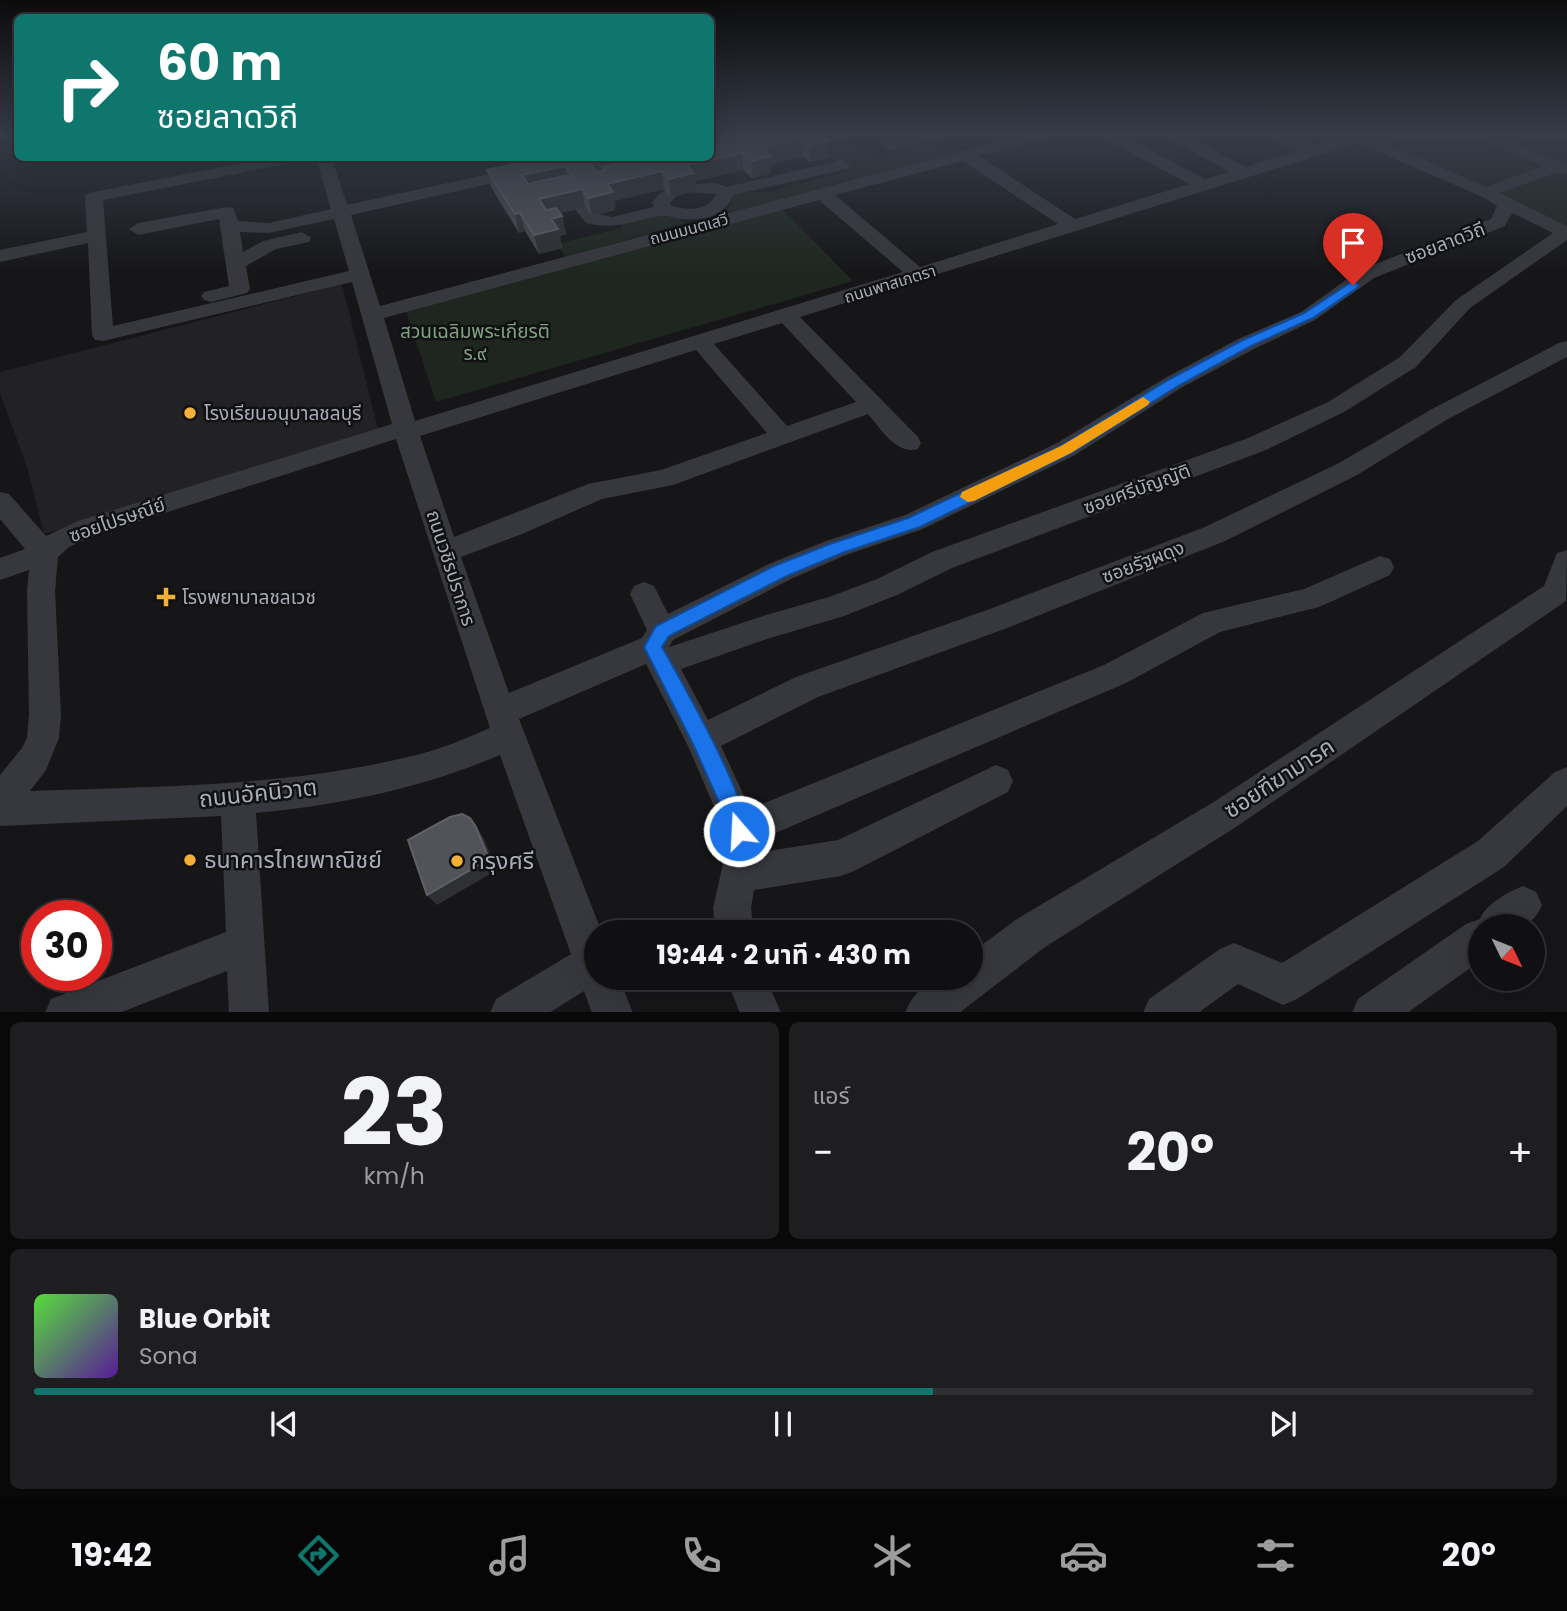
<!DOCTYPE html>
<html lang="th">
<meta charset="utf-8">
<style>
:root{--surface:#101012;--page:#1e1e20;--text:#f1f3f6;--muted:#9c9d9f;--line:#303032;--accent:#0f766e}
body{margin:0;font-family:Poppins,"Noto Sans Thai",sans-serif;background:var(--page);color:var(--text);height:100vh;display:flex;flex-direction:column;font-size:26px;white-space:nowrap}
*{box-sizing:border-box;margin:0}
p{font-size:23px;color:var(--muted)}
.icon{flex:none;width:38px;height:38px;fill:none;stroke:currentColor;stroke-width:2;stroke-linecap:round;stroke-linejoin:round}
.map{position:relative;height:1012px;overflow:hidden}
.sheet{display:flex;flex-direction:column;gap:10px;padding:10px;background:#09090a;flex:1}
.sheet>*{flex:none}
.guide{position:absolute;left:14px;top:14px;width:700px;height:147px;border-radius:10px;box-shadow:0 7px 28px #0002,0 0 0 2px var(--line);background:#0f766e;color:#fff;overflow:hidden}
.needle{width:46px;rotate:133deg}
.tools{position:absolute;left:1468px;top:914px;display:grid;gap:14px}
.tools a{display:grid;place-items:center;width:77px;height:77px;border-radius:50%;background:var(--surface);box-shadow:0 7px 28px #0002,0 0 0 2px var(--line);font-size:35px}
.speed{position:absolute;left:21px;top:900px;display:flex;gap:14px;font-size:35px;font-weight:700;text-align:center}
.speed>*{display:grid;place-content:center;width:91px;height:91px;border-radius:50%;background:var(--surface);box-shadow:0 7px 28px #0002,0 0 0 2px var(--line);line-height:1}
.speed .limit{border:10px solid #d22;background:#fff;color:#111}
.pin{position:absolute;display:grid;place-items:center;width:60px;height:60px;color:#fff;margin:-72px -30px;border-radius:50% 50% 50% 0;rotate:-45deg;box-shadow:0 0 7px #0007}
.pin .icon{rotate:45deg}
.me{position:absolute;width:77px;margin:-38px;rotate:341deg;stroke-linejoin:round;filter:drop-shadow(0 0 5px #0008)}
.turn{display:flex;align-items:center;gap:24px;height:147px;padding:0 28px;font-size:32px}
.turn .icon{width:91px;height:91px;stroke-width:2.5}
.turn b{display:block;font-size:49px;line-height:60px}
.big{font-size:52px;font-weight:700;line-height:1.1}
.sheet .widget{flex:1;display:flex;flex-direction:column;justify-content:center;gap:10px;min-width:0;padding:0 24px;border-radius:10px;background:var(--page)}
.sheet .dial{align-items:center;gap:0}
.dial b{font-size:91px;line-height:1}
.song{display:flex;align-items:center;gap:21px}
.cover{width:84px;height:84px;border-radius:10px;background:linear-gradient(135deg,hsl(110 70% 55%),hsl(270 70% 35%))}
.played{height:7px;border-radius:4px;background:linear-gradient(90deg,var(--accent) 60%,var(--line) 60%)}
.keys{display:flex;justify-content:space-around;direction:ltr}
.heat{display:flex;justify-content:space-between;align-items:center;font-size:38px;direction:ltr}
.sheet .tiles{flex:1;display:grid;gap:10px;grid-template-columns:1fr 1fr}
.widget:last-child{grid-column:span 2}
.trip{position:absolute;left:584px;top:920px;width:399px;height:70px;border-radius:35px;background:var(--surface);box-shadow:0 7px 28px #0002,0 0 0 2px var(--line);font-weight:700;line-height:70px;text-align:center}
.dock{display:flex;height:112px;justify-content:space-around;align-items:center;background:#060607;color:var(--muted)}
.dock .icon{width:49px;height:49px}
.dock .active{color:var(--accent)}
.dock b{font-size:32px;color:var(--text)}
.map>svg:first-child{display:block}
.built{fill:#222225}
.green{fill:#1e261f}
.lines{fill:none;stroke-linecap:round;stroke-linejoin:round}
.minor{fill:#37383d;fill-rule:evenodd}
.wall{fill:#47494d}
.shaded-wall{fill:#2f3033}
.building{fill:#525359;stroke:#5f6168;stroke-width:2;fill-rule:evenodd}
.route{fill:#1a73e8;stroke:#114b97;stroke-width:2}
.slow{fill:#f59e0b}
.poi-dot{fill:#f2b134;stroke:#111113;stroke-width:2.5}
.labels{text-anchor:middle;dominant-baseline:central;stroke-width:5;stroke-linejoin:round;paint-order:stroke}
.far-street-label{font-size:16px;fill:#a8adb8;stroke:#111113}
.street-label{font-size:19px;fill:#a8adb8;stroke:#111113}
.park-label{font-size:19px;fill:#7fa381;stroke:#111113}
.poi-label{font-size:19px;fill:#a8adb8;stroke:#111113;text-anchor:start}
.near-street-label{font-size:23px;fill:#a8adb8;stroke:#111113}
.near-poi-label{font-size:23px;fill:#a8adb8;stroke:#111113;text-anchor:start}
</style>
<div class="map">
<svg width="1567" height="1013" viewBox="0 0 1567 1013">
<rect width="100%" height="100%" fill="#161618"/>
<path class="built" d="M342 284 379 433 44 534 27 467 0 393V372Z"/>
<path class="green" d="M802 133H840L869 155H883L935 141 954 154 734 213 725 211 730 206 733 195 744 191 766 193 848 171Z
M1399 133H1567V236L1366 144Z
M782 209 853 281 436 402 406 311Z
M662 215 676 218 685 223 566 257 557 244 622 228 620 224Z"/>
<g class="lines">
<path class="minor" d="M925 133H950L948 136 891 151 883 146 885 143Z
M1030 133H1055L1053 136 979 156 1075 219 1189 184 1100 136 1098 133H1117L1205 179 1230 172 1164 136 1162 133H1181L1245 167 1298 151 1267 136 1265 133H1285L1314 146 1358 133H1381L1374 138 1486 187 1543 166 1470 136 1468 133H1489L1567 164V174L1558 172 1500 193 1567 226V240L1470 308 1416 367 1344 412 1266 450 952 568 897 595 844 616 767 639 681 669 708 720 796 677 990 609 1205 527 1339 463 1432 409 1559 343 1567 341V357L1448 419 1357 475 1225 541 1010 627 818 697 721 746 750 809 1104 665 1203 613 1304 589 1380 556 1390 559 1394 567 1390 575 1319 607 1220 632 1126 683 759 840 762 852 838 840 996 765 1008 770 1013 781 1008 792 854 871 841 876 754 890 751 908 754 933H716L713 908 726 851 716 811 688 746 646 664 519 719 602 933H597V978H619L633 1013H592L584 991 549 1013H490L496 999 571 954 500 755C422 788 341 805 256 813L269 1013H229L227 971 119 1013H45L51 999 226 932 221 816 0 826V775L22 748 27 738 29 715 27 591 29 570 0 580V558L25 549 0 519V492L9 494 46 536 78 521 392 424 352 282 103 341 95 340 92 335 88 243 0 262V250L87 232 85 197 88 193 269 158H299L297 161 291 163 103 200 113 326 349 271 334 219 269 233 240 232 243 252 263 241 302 232 311 238 309 242 276 249 246 266 250 289 247 293 211 302 204 300 201 296 204 292 229 286 219 219 138 235 129 229 138 223 227 207 233 208 238 221 269 223 331 209 316 158H332L347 205 562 158H590L588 161 582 163 351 215 380 306ZM1358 143 1485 198 1497 206 1491 219 1360 270 1301 312 1238 339 1165 378 1057 443 905 515 826 541 771 563 668 614 654 586 644 582 634 586 630 594 647 630 642 638 509 693 461 557 522 534 602 499 673 485 868 414C881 429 896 455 918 449L921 443 918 437 800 317ZM963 161 1058 224 920 267 835 195ZM819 200 903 272 415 421 384 318ZM1512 213 1553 233 1456 300 1400 357 1328 402 1248 438 932 552 877 579 829 597 766 615 669 647 673 640 791 579 846 555 923 529 1075 455 1181 388 1254 349 1315 320 1374 278 1505 226ZM782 323 856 402 787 426 714 344ZM696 350 767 433 661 470 588 484 454 537 420 436ZM396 439 490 728C471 736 451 745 431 751 301 787 163 786 30 791L46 770 59 738 61 715 55 591 58 557 69 547 96 535Z
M842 160 850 165 848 169 733 195C726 216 703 221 683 219 675 219 668 215 661 216 631 220 618 231 586 223L574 208 583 203 589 204 598 214 612 217 654 207 652 203C657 196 661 191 669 189L678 194 670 203 672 206C688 210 708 212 716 194L687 192 684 188 687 184 715 183 727 187Z
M1567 550 1566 601 1236 827 1045 947 959 1013H905C918 980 940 978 971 978V953L1017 919 1212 803 1544 586 1557 553Z
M1567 767V806L1504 867 1297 999 1283 1005 1238 984 1198 1013H1143L1149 999 1220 949 1234 943 1282 963 1478 841 1555 772Z
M1523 886 1536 892 1542 905C1530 934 1508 926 1480 926V961L1407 1013H1352L1358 999 1466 924 1480 919C1486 904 1508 892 1523 886Z
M726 978H766L781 1013H740Z"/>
</g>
<path class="wall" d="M710 133H821L829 157 810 162 803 156 771 164V174L752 178 743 170 695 181 696 191 671 197 664 189 614 201 615 210 592 216 585 207 560 213 562 216 566 234 560 236 562 248 539 254 525 231 519 233 491 187 487 170 710 158Z"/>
<path class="shaded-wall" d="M710 133H720L719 134V148L710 150Z
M741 133H781L759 139 757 137V143Z
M803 138V156L771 164V174L752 178 751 161 762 148Z
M830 140 829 157 810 162V145Z
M742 153 743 170 695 181 696 191 671 197 669 179 687 165Z
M597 158H642L605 170 602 167 603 174 590 177 587 160Z
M565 166 568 183 526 193 522 175Z
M662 171 664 189 614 201 615 210 592 216 589 198 607 184Z
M582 189 585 207 543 217 539 199Z
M520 213 525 231 519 233 515 214Z
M562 216 566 234 560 236 562 248 539 254 534 235 551 219Z
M476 827 484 839 497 870 437 905 427 895Z"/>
<path class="building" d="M722 133H745L755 140 759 139 757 137 775 133H821L830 140 810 145 803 138 762 148 771 156 751 161 742 153 687 165 694 173 669 179 662 171 607 184 613 192 589 198 582 189 539 199 546 210 556 208 562 216 551 219 558 229 534 235 520 213 515 214 487 170 542 158H597L587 160 597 172 605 170 602 167 643 158H710V143L725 140 719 134ZM565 166 574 177 564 176 528 184 522 175Z
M462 814 470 818 476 827 489 859 427 895 408 840 450 817Z"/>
<linearGradient id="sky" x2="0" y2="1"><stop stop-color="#0c0c0d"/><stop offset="0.49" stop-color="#363c48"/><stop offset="1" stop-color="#363c48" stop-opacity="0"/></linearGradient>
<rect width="1567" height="274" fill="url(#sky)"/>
<path class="route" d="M1353 281 1359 285 1357 288 1313 318 1251 346 1178 386 1071 453 920 527 842 553 787 576 669 636 662 647C679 677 757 813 746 839L739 842 731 839 723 811 693 744 644 647 656 626 774 566 830 544 908 518 1061 446 1168 380 1241 341 1304 313Z"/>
<path class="slow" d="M1143 397 1150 402 1148 405 1071 453 974 501 968 502 960 497 962 492 1061 446Z"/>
<g class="poi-dot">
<circle cx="190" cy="413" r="7"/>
<path d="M162.5 586.5h7v7h7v7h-7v7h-7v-7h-7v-7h7z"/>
<circle cx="190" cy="860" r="7"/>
<circle cx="457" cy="861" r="7"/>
</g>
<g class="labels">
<g class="far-street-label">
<text transform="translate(689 229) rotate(-15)">ถนนมนตเสวี</text>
<text transform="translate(890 284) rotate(-17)">ถนนพาสเภตรา</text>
</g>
<g class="street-label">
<text transform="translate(1445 243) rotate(-21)">ซอยลาดวิถี</text>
<text transform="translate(1137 489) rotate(-20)">ซอยศรีบัญญัติ</text>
<text transform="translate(117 520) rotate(-19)">ซอยไปรษณีย์</text>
<text transform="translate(1143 562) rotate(-21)">ซอยรัฐผดุง</text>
<text transform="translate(451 568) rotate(72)">ถนนวชิรปราการ</text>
</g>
<g class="park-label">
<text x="475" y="331">สวนเฉลิมพระเกียรติ<tspan x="475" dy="22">ร.๙</tspan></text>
</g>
<g class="poi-label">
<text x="204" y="413">โรงเรียนอนุบาลชลบุรี</text>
<text x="182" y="597">โรงพยาบาลชลเวช</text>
</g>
<g class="near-street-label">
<text transform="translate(1279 778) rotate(-33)">ซอยฑีฆามารค</text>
<text transform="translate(258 793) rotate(-6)">ถนนอัคนิวาต</text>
</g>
<g class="near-poi-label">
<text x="204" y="860">ธนาคารไทยพาณิชย์</text>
<text x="471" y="861">กรุงศรี</text>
</g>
</g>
</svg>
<div class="tools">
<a><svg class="needle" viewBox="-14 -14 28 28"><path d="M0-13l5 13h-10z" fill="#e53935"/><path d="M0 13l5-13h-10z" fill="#9c9d9f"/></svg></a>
</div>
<div class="speed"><div class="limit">30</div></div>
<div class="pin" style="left:1353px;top:285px;background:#d93025"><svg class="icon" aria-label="arrive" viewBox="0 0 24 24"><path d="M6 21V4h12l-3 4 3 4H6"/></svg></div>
<svg class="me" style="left:739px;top:831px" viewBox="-20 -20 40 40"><circle r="17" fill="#1a73e8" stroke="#fff" stroke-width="3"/><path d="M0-11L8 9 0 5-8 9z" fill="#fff"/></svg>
<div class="trip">19:44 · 2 นาที · 430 m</div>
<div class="guide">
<div class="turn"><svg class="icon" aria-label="right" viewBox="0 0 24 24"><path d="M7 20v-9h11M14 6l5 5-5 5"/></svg><div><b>60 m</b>ซอยลาดวิถี</div></div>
</div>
</div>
<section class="sheet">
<div class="tiles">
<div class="widget dial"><b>23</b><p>km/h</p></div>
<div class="widget"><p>แอร์</p>
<div class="heat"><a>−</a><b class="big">20°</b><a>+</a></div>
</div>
<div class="widget">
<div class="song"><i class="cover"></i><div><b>Blue Orbit</b><p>Sona</p></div></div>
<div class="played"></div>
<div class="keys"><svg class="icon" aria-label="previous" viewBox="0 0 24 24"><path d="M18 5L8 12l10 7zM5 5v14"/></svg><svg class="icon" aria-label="pause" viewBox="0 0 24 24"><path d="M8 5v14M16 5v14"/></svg><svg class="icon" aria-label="next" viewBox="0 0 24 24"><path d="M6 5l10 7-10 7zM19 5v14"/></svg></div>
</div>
</div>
</section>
<nav class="dock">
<b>19:42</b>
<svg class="icon active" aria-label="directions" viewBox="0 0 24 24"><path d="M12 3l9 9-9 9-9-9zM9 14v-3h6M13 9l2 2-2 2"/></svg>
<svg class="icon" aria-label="music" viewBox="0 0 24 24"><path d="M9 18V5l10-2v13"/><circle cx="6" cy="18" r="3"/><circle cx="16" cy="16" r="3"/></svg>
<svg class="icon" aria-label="phone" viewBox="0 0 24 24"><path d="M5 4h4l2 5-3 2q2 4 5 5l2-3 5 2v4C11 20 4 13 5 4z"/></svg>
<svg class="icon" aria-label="climate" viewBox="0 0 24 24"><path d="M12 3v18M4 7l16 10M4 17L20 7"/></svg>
<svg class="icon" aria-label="car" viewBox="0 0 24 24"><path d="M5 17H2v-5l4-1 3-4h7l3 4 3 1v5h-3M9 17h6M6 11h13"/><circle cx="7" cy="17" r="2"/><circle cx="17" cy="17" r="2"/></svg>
<svg class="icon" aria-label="filters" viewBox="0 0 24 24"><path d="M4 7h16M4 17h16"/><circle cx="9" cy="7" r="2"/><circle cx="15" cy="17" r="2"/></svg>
<b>20°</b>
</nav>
